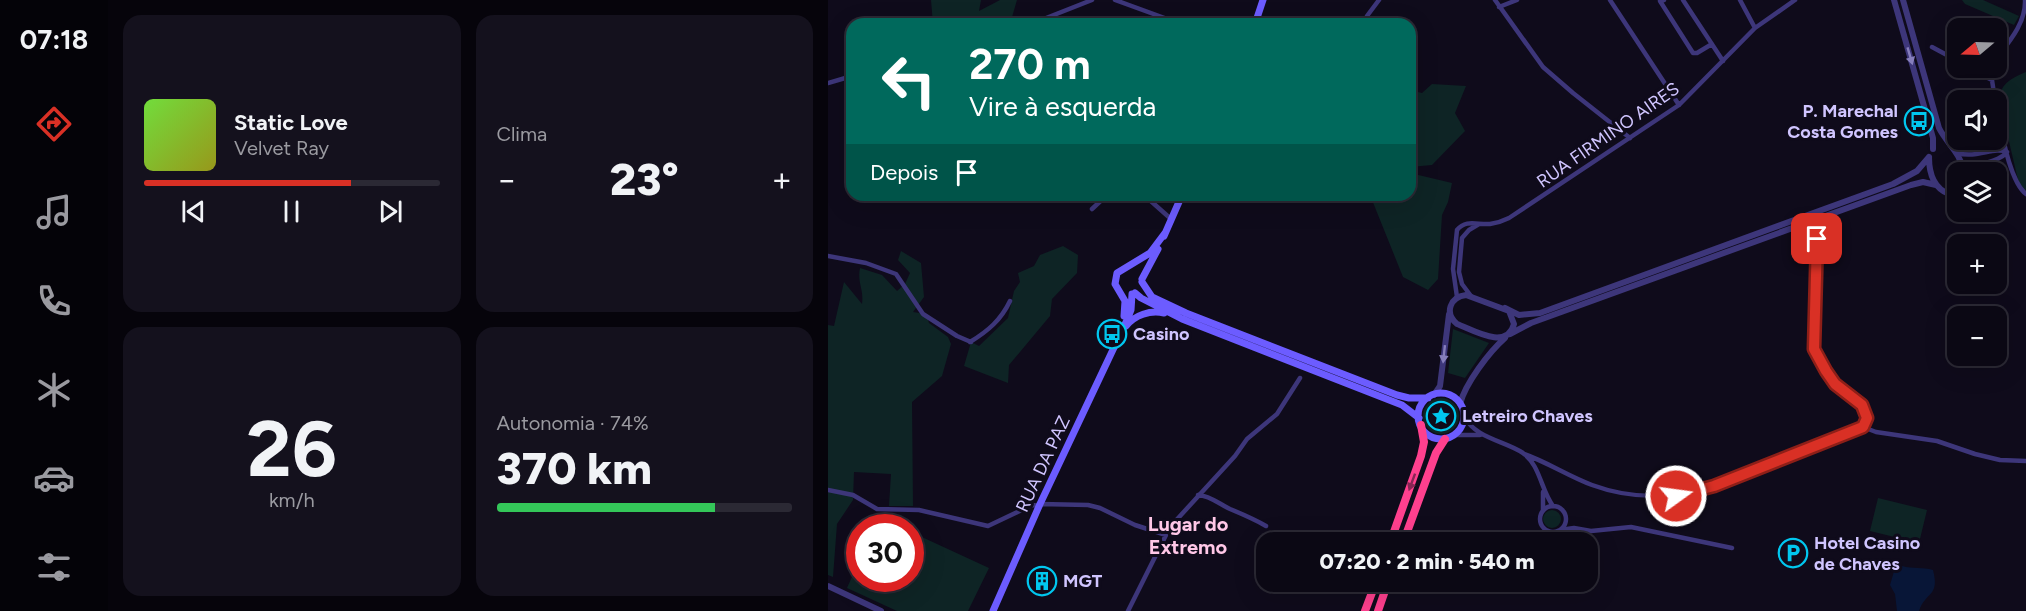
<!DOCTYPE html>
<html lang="pt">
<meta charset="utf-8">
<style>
:root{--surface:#0b0814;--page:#14111d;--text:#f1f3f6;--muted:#9a9aa0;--line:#2b2934;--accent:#d93025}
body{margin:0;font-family:Figtree,sans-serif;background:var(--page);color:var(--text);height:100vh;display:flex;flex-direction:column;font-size:22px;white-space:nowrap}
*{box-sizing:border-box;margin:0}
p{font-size:20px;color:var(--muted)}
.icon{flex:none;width:33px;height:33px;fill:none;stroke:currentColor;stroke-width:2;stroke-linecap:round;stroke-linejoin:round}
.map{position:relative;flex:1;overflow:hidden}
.panel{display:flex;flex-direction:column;gap:15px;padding:15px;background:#06040b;width:720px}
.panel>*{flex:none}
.guide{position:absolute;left:18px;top:18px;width:570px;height:183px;border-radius:18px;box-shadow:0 6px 24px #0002,0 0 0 2px var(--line);background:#00695c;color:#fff;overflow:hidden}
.needle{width:39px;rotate:251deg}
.fabs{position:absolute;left:1119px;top:18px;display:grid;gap:12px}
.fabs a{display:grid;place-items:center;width:60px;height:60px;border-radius:12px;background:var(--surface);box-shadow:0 6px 24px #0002,0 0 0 2px var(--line);font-size:30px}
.speed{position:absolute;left:18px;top:514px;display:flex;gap:12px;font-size:30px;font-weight:700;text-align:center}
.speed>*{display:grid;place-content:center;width:78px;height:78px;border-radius:50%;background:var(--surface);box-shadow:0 6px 24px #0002,0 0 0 2px var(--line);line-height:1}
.speed .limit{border:9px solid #d22;background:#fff;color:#111}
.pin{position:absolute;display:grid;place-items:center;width:51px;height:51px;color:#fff;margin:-26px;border-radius:12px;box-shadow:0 3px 9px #0006}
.me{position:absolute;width:66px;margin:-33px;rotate:76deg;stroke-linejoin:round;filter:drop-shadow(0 0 4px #0008)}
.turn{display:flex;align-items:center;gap:21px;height:126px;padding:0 24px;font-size:27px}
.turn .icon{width:78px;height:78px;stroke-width:2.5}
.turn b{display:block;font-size:42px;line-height:51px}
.then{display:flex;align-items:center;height:57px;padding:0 24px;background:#0003;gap:12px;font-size:22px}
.big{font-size:45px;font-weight:800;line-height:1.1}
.panel .card{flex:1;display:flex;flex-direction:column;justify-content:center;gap:9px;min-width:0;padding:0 21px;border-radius:18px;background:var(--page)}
.panel .dial{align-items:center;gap:0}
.dial b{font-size:78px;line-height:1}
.song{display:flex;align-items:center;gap:18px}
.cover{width:72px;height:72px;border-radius:9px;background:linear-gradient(135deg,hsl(100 70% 55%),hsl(60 70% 35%))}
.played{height:6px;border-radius:3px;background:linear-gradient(90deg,var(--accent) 70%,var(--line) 70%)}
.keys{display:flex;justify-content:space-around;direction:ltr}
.heat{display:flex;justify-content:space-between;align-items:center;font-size:33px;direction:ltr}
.charge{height:9px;border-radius:4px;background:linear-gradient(90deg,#34c759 74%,var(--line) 0)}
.panel .tiles{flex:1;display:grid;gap:15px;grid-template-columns:repeat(2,1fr)}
.trip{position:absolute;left:428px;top:532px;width:342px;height:60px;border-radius:18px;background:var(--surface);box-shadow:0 6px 24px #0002,0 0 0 2px var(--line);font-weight:800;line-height:60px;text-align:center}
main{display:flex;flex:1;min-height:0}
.menu{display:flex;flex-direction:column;width:108px;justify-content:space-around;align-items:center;background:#040308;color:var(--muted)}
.menu .icon{width:42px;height:42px}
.menu .on{color:var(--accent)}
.menu b{font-size:27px;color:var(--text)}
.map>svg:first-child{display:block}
.green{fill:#0e2425}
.water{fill:#081637}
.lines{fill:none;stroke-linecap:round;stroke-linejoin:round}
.minor{stroke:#3d367a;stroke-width:4.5}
.tertiary{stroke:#3d367a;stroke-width:6}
.secondary{stroke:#6c5cff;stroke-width:7}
.motorway{stroke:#ff408e;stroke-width:8}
.oneway{fill:#867ebc}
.oneway2{fill:#872654}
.route-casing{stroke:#8d1f18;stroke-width:15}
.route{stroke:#d93025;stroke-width:10}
.labels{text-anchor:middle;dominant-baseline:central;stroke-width:6;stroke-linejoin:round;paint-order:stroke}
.poi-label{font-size:18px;font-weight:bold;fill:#d0c5ff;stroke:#0f0b1b;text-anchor:start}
.street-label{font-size:18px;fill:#d0c5ff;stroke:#0f0b1b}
.neighbourhood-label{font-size:20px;font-weight:bold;fill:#ffc7e7;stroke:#0f0b1b}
</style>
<main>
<nav class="menu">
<b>07:18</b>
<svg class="icon on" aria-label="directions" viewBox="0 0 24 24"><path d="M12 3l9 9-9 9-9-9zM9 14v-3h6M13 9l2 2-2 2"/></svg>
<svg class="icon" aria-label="music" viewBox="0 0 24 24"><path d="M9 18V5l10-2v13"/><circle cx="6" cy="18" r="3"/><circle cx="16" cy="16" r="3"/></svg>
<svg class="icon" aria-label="phone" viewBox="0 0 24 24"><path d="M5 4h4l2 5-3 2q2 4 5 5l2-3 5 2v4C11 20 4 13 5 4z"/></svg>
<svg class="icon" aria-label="climate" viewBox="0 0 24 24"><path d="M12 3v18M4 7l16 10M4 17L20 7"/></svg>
<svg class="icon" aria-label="car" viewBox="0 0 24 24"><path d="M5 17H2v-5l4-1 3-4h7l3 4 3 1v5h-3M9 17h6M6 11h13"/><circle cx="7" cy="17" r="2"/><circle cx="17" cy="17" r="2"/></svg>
<svg class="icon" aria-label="filters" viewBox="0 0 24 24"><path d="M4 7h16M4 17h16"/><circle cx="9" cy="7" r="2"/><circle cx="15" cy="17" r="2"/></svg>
</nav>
<section class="panel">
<div class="tiles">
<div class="card">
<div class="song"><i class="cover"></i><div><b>Static Love</b><p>Velvet Ray</p></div></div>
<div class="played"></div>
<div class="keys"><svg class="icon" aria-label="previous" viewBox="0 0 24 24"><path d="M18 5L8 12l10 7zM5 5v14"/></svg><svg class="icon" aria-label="pause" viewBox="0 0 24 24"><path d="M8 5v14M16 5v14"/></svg><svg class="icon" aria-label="next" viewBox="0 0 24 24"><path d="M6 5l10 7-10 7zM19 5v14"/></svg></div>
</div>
<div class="card"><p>Clima</p>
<div class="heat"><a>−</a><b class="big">23°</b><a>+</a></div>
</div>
<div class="card dial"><b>26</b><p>km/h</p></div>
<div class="card"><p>Autonomia · 74%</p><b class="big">370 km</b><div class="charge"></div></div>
</div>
</section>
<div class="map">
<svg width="1198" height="611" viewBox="0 0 1198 611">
<rect width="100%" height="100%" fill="#0f0b1b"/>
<path class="green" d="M103 0H153L151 11 172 0H189L182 24H105Z
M1134 0H1155L1191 16 1186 25 1137 4Z
M1198 72V191L1191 184 1171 99C1173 83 1184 78 1198 72Z
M604 84 638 86 627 113 637 131 604 165 582 167V90L594 93Z
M582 173 624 183 620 202 614 215 610 279 600 290 575 277 542 195H582Z
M235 246 250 255 249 273 224 299 222 316 181 365 180 383 136 366 143 342 151 346 180 318 186 291 192 282 190 273 206 266 212 255Z
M73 251 93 263 96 297 85 312 98 314 101 323 120 337 123 344 114 376 84 402 85 506H61L63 474 26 472 25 500 9 524 5 577 0 575V325L6 326 16 282 34 304C36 289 29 283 32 268L54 275 69 291 77 284 82 273 70 260Z
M625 329 661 343 637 378 620 373Z
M595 416a18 18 0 1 1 36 0a18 18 0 1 1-36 0Z
M1050 498 1099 510 1091 543 1042 531Z
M715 519a9 9 0 1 1 18 0a9 9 0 1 1-18 0Z
M83 532 161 568 140 611H69L19 588 31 561 32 579H82Z"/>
<path class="water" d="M1074 566C1085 569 1095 567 1105 570 1112 597 1098 591 1091 611H1069L1067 594 1062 585 1067 568Z"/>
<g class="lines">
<path class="minor" d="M287 0 353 24
M667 0 715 67 745 93 802 138
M782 0 851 105
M836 0 832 1 865 53H869L884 44
M855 0 895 61
M912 0 927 28
M671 7 689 0
M539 16 551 0
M203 24 264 0
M1104 47 1130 61
M1168 59C1181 42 1198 23 1197 0
M1140 68 1164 80
M1165 68 1164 80 1167 100
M0 83 24 76
M1168 106C1173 128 1181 181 1198 194
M1129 153C1149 159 1166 146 1179 152
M1139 172C1150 161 1169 164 1179 152
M316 195 343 219
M264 209 279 195
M0 256 38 263 68 274 95 314 129 336 143 342
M643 296 634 284 631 272 634 238 641 230 651 224
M629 297 625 269 629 230C638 219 649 225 662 224 669 223 675 221 681 218L851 105 927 28 967 0
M142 342C160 331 173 320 182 301
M636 416C648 439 675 440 695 453 712 465 713 490 725 506
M1035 427 1048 432 1109 441 1147 454 1172 460 1198 461
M626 435H652
M696 454C719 462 740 476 764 485 805 500 844 499 886 486L1035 427 1039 418 1034 406 1007 384 998 371 986 349 989 239
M0 490 25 495 49 509 91 510 160 526 204 505 212 506
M715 492V510
M370 495C383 496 391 504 402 509 414 514 426 519 438 526
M212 504 260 505 272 508 307 525 338 535
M712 519a13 13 0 1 1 26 0a13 13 0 1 1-26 0Z
M732 530 746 528 763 531 803 527 904 548
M300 611 342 527 407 456 419 439 449 414 472 378"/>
<path class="tertiary" d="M1066 0 1105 138V149
M1075 0 1111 128C1119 144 1134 154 1135 172
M1101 157C1101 173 1105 188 1121 194L1130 191
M638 295 681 311 686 324C679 351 645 330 629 324 616 313 622 297 638 295Z
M677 308 691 315 712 313 1065 184 1089 171 1101 157
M682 334 703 323 1083 185 1095 182 1108 185
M606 395 612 386 621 314
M632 404C637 384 661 352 677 338
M0 586 53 611"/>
<path class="secondary" d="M427 24 435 0
M336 236 354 195
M314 279 330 249
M314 282 324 297 358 313 569 395 581 398H600
M307 293 313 298 354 319 574 405 591 418
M296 316 297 301 287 284 289 273 322 253 337 233
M298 326C307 315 322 310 336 313
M590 416a23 23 0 1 1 46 0a23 23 0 1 1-46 0Z
M165 611 212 504 299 320 303 310 304 294"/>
<path class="motorway" d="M562 543 593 456 596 442 593 425
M575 543 608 453 617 439
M537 611 548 582
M550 611 560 582"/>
</g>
<defs><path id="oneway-solid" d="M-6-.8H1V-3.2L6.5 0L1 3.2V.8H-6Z" transform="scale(1.5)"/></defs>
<g class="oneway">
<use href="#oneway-solid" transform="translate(1082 56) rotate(74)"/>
<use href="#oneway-solid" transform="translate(616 354) rotate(96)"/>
</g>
<use class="oneway2" href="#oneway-solid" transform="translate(584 482) rotate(110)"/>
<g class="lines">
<g class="route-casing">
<path id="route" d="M848 496 886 486 1035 427 1039 418 1034 405 1007 384 998 371 986 349 989 239"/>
</g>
<use href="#route" class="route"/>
</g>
<defs>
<g id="bus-ring" transform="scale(1.5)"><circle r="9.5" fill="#0f0b1b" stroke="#01c7ef" stroke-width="1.5"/><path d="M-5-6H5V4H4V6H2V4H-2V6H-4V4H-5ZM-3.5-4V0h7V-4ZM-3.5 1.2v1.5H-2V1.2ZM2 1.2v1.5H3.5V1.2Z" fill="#01c7ef"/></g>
<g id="sight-ring" transform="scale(1.5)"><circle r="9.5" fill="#0f0b1b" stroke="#01c7ef" stroke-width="1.5"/><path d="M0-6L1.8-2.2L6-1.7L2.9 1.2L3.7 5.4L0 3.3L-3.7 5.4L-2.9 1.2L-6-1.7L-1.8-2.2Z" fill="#01c7ef"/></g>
<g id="parking-ring" transform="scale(1.5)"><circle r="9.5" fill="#0f0b1b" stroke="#01c7ef" stroke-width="1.5"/><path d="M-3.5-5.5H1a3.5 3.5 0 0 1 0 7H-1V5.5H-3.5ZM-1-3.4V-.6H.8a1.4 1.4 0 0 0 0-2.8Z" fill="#01c7ef"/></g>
<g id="building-ring" transform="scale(1.5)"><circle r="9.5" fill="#0f0b1b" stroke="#01c7ef" stroke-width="1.5"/><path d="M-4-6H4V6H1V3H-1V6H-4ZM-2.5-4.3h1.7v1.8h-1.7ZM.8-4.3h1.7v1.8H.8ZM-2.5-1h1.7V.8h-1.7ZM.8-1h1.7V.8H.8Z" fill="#01c7ef"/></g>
</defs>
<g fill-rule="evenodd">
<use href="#bus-ring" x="1091" y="121"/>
<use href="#bus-ring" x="284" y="334"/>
<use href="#sight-ring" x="613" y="416"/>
<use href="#parking-ring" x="965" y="553"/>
<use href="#building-ring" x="214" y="581"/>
</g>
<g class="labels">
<g class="poi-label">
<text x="1070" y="111" text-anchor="end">P. Marechal<tspan x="1070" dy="21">Costa Gomes</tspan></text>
<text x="305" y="334">Casino</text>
<text x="634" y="416">Letreiro Chaves</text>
<text x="986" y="543">Hotel Casino<tspan x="986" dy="21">de Chaves</tspan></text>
<text x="235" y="581">MGT</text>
</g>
<g class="street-label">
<text transform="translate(780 135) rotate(-35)">RUA FIRMINO AIRES</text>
<text transform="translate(215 464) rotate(-65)">RUA DA PAZ</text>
</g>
<g class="neighbourhood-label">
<text x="360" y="524">Lugar do<tspan x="360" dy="23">Extremo</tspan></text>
</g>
</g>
</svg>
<div class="fabs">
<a><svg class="needle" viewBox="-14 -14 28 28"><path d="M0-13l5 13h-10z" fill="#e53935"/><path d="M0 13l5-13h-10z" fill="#9a9aa0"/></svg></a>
<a><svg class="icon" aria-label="sound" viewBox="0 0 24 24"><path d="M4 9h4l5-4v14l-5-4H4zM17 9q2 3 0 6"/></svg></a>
<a><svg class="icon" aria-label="layers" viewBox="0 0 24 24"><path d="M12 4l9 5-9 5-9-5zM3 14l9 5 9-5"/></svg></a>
<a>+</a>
<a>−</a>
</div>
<div class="speed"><div class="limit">30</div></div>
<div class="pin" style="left:989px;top:239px;background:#d93025"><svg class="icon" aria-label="arrive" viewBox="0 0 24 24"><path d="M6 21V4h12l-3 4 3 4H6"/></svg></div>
<svg class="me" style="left:848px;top:496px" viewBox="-20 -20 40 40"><circle r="17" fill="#d93025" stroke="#fff" stroke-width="3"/><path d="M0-11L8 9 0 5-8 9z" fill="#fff"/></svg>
<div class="trip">07:20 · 2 min · 540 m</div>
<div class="guide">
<div class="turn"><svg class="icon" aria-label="left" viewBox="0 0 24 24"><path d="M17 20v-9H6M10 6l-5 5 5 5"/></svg><div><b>270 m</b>Vire à esquerda</div></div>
<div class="then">Depois<svg class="icon" aria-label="arrive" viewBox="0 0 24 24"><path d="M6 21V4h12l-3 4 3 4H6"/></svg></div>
</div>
</div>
</main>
